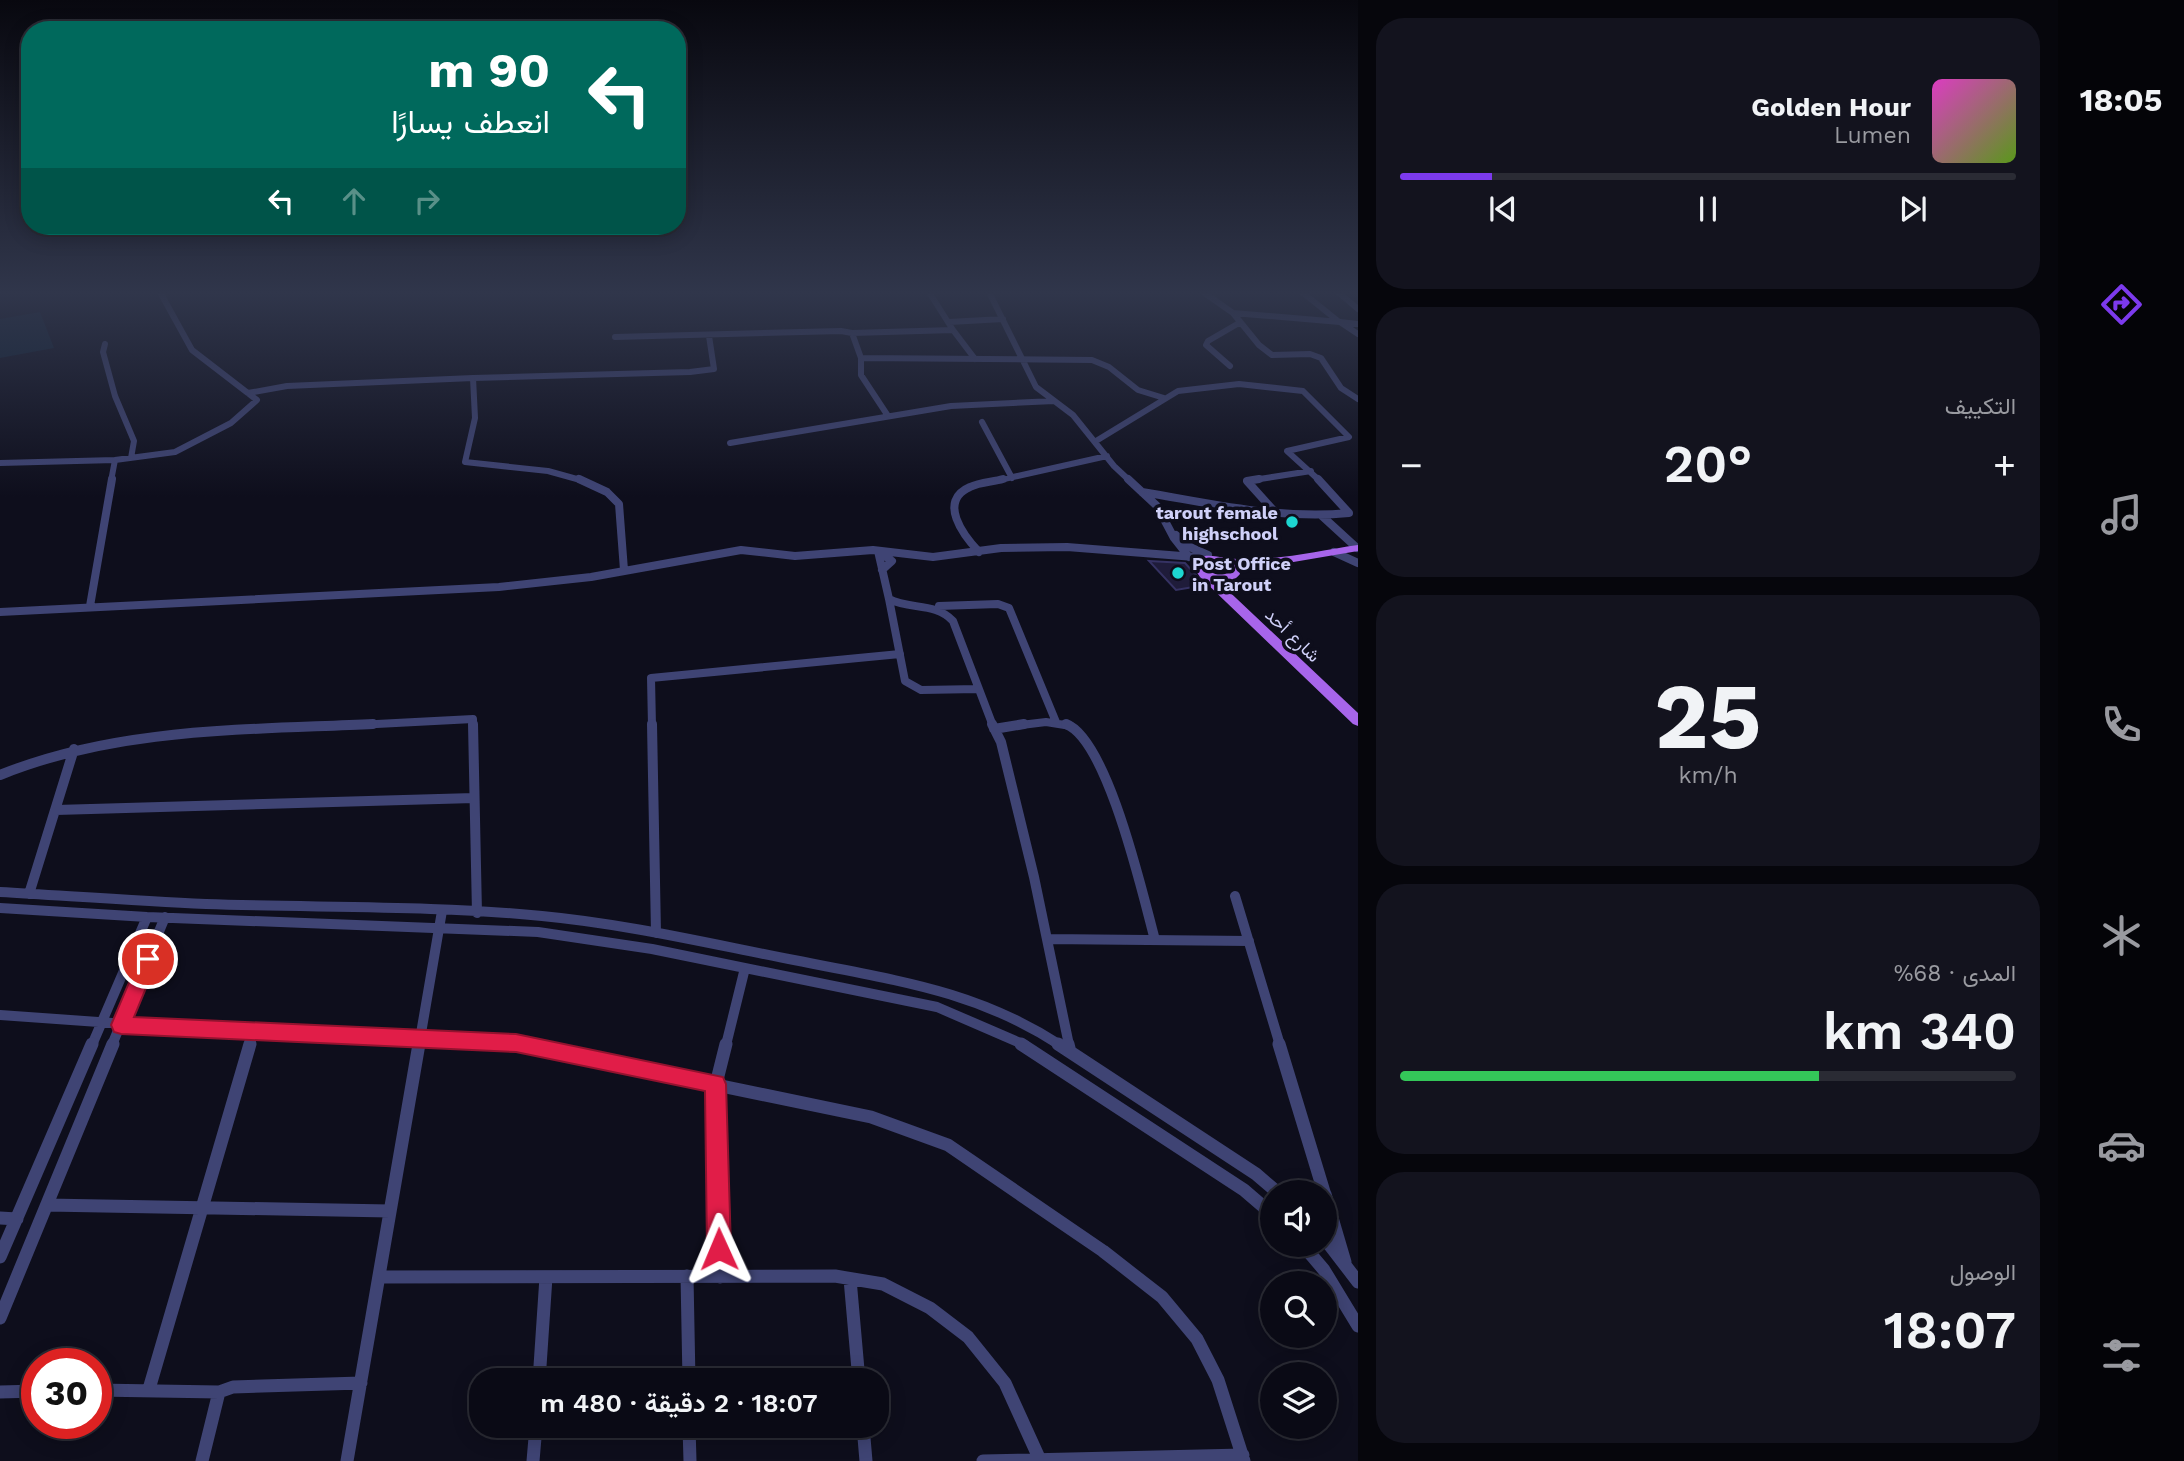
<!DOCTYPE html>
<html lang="ar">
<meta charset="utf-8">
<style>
:root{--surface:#0a0a15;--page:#13131e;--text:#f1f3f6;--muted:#999aa0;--line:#2a2b34;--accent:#7c3aed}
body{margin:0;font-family:"Work Sans",Vazirmatn,sans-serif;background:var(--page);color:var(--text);direction:rtl;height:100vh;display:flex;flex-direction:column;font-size:26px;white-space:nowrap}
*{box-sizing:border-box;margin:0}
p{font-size:23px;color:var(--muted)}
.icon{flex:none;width:38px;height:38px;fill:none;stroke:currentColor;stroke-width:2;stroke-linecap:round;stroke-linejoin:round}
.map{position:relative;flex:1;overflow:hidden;direction:ltr}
.drawer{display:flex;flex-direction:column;gap:18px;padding:18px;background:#06060c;width:700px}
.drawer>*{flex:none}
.top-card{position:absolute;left:21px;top:21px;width:665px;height:214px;border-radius:28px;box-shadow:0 4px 18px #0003,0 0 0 2px var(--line);direction:rtl;background:#00695c;color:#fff;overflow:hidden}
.fabs{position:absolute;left:1260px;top:1180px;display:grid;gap:14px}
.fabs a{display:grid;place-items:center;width:77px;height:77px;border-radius:50%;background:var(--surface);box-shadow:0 4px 18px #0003,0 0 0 2px var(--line);font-size:35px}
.speed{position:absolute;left:21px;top:1348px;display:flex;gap:14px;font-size:35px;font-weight:700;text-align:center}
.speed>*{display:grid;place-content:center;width:91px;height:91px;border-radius:50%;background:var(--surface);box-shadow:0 4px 18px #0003,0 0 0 2px var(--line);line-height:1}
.speed .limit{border:10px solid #d22;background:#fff;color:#111}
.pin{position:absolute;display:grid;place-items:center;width:60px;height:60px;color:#fff;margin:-30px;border:4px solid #fff;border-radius:50%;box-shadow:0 2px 7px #0007}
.me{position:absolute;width:77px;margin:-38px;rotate:359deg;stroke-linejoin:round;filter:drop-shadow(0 0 5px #0008)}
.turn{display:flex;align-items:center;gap:24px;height:147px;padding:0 21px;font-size:32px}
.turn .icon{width:91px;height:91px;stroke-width:2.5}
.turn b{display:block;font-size:49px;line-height:60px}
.lanes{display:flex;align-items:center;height:66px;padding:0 21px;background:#0003;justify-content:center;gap:35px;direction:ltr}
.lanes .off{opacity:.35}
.big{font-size:52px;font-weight:600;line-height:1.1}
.drawer .card{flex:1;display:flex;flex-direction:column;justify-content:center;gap:10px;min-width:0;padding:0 24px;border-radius:28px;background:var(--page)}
.drawer .dial{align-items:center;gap:0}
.dial b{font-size:91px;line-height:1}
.song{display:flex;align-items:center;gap:21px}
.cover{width:84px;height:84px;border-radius:10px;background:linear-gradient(135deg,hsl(310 70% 55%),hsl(90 70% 35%))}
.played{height:7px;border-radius:4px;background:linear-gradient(90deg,var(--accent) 15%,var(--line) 15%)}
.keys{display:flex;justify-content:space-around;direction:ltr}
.heat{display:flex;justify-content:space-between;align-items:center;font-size:38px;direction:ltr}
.charge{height:10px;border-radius:5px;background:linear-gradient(90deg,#34c759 68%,var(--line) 0)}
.trip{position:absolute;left:469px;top:1368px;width:420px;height:70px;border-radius:28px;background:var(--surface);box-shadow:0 4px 18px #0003,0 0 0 2px var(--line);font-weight:600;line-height:70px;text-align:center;direction:rtl}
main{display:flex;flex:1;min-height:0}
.tab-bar{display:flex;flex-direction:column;width:126px;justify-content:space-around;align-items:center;background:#040408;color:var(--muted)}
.tab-bar .icon{width:49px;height:49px}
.tab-bar .active{color:var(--accent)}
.tab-bar b{font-size:32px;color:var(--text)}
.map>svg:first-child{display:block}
.water{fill:#0e2134}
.building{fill:#1f1c3a;stroke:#353263;stroke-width:2}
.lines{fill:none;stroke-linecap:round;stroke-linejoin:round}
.street-far3{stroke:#3f4474;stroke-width:6}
.street-far2{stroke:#3f4474;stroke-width:8}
.street-far1{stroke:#3f4474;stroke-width:10}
.street{stroke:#3f4474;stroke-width:13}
.primary{fill:#a765ea;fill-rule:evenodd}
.route{fill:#e11d48;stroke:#92132f;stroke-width:2}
.poi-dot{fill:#1dd6d1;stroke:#0e0e1c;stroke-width:2.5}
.labels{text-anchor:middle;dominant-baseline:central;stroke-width:7;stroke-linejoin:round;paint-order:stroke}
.poi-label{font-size:18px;font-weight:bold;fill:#cfd0f8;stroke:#0e0e1c;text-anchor:end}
.street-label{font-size:18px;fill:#cfd0f8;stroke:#0e0e1c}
</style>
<main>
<nav class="tab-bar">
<b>18:05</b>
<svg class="icon active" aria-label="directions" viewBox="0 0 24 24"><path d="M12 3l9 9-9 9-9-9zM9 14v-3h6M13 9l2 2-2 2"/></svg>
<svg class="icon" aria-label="music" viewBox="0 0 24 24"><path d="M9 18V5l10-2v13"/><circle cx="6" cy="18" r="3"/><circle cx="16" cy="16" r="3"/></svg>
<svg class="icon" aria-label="phone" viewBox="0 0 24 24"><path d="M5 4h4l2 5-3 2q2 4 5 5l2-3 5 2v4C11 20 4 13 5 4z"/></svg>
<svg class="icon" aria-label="climate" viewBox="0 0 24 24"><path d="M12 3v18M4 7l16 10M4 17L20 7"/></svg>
<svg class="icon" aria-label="car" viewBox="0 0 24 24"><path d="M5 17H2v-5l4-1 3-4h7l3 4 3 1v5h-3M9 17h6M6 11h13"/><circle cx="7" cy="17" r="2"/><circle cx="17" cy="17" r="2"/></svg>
<svg class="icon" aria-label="filters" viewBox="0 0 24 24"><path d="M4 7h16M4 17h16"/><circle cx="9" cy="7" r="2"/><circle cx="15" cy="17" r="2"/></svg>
</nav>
<section class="drawer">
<div class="card">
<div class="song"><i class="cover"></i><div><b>Golden Hour</b><p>Lumen</p></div></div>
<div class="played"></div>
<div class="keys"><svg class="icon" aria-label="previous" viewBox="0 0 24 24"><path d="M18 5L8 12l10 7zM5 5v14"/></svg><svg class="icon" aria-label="pause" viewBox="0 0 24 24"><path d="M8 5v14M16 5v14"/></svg><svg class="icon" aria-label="next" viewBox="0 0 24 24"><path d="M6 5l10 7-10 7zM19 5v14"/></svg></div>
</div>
<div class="card"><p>التكييف</p>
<div class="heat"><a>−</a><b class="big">20°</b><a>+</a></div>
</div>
<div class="card dial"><b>25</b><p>km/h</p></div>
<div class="card"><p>المدى · 68%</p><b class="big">340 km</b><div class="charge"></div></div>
<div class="card"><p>الوصول</p><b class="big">18:07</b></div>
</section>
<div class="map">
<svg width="1358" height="1461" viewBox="0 0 1358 1461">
<rect width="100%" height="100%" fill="#0e0e1c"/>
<path class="water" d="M40 312 54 348 0 358V319Z"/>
<path class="building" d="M1149 561 1185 563 1205 585 1176 590Z"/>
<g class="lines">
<path class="street-far3" d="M929 292 953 330 852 333 861 358 1092 360 1109 367 1138 390 1164 398
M989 292 1036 387 1073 415 1114 466 1130 481
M1203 292 1233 313 1340 322
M1302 292 1338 321
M1338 292 1358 309
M1233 313 1259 345 1272 355 1310 354 1321 358 1341 388 1358 399
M949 322 1003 319
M1358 324 1340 322 1358 334
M953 330 975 359
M615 337 841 331 852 333
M105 344 103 352 115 396 134 441 131 458
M861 358V375L888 416
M1230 366 1206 345 1208 341 1239 323
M473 378 690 372 714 369 709 336
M248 393 287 386 473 378 475 418 465 462 548 471 584 481
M982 422 1012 478
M1096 441 1178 391 1239 384 1303 391 1349 437 1287 451 1320 481
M730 443 951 406 1054 401
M0 463 115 460
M111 481 115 460 175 452 231 423 257 400 192 350 160 292
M995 481 1107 456
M1247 481 1311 471"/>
<path class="street-far2" d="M579 479 607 492 619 504 624 570
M1128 479 1157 506 1174 538 1189 557
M1259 479 1247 481 1274 511
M1142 492C1210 503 1279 520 1349 513L1318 479
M1322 516 1357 548
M1176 535 1192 548 1208 555
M878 551 889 599C910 610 935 602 953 621L993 726
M879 552 892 561 882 570
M979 552C964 536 937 501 970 487 980 482 993 482 1003 479
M1334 552 1358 563
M889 599 905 681 921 690 978 689
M90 606 112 479
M939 606 998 604 1009 608 1056 722
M0 612 499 587 591 577 741 550 795 556 873 550 933 557 1001 548 1067 547 1207 558
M338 726 473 719V726
M652 726 651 678 900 654
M1013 726 1046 722 1071 726"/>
<path class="street-far1" d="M473 724 477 913
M652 724 656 933
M992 724 1001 742 1034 877 1069 1045
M1066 724C1108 740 1143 896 1155 940
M994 729 1024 724
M0 775C118 727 248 730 373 724
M56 810 474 798
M0 892C69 896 137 901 206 904 318 908 431 905 542 916 627 924 711 944 794 960 892 980 974 989 1060 1045
M29 894 74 749
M1235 896 1280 1045
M0 908 147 917 538 932 652 949 937 1007 1025 1045
M1047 939 1249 941
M0 1015 253 1033
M92 1045 147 917
M112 1045 165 917
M249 1045 253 1033 527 1045
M419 1045 442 911
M726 1045 745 968"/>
<path class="street" d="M519 1044 871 1117 948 1145 1103 1251 1162 1297 1197 1339 1218 1380 1244 1461
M1021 1044 1244 1190 1272 1214
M1058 1044 1256 1174 1277 1192
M1068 1044 1070 1052
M1279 1044 1324 1192
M1325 1194 1345 1262
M47 1205 390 1211
M0 1218 17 1219
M1325 1239 1358 1282
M1302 1244 1324 1270 1358 1326
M0 1257 92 1044
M687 1276 689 1381
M379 1277 835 1276 883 1284 930 1308 968 1337 1005 1383 1040 1460
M720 1277 716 1084 726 1044
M850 1279 859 1381
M0 1318 113 1044
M539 1381 546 1277
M149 1389 250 1044
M96 1390 219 1392 233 1387 361 1383
M0 1392 37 1391
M689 1426 690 1461
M863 1426 866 1461
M202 1461 219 1392
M347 1461 419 1044
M533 1461 536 1426
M983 1461 1243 1455"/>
<path class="primary" d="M1358 545V551L1264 567 1237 565 1240 574C1235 581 1227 582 1219 582L1358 713V726L1353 724 1200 577 1191 564C1202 552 1212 556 1226 558 1270 563 1315 551 1358 545ZM1210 561 1227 568 1228 573C1218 577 1209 573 1203 565Z"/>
</g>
<linearGradient id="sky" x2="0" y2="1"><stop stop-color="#08080f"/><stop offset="0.59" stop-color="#30364b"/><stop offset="1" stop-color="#30364b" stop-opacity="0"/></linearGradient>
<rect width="1358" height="497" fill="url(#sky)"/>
<path class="route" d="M148 951 155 953 158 959 134 1017 516 1034 723 1077 726 1084 731 1249 728 1257 719 1261 711 1257 707 1249 705 1091 516 1052 121 1034 114 1032 111 1025 139 959 141 953Z"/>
<g class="poi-dot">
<circle cx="1292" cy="522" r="7"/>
<circle cx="1178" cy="573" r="7"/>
</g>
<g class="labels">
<g class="poi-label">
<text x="1278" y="512">tarout female<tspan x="1278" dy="21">highschool</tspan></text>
<text x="1192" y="563" text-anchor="start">Post Office<tspan x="1192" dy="21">in Tarout</tspan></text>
</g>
<g class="street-label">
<text transform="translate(1293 635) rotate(44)">شارع أحد</text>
</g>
</g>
</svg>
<div class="fabs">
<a><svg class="icon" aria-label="sound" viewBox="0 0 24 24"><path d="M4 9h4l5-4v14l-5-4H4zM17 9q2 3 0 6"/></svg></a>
<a><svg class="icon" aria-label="search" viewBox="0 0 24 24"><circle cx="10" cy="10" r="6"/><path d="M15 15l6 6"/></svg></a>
<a><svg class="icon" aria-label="layers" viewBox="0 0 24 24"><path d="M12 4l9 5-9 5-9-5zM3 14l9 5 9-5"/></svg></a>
</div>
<div class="speed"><div class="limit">30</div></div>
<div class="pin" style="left:148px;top:959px;background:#d93025"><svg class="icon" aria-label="arrive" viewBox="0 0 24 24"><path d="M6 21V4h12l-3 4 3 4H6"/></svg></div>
<svg class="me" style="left:719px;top:1249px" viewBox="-20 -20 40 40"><path d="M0-17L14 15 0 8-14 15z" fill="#e11d48" stroke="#fff" stroke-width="4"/></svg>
<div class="trip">18:07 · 2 دقيقة · 480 m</div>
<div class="top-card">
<div class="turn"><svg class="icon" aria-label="left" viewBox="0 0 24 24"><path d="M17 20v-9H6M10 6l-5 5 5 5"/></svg><div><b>90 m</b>انعطف يسارًا</div></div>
<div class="lanes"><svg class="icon" aria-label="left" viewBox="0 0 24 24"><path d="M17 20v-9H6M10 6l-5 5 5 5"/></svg><svg class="icon off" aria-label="ahead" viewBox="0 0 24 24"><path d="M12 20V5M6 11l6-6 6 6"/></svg><svg class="icon off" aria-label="right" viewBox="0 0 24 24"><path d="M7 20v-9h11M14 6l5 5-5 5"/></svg></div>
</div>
</div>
</main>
